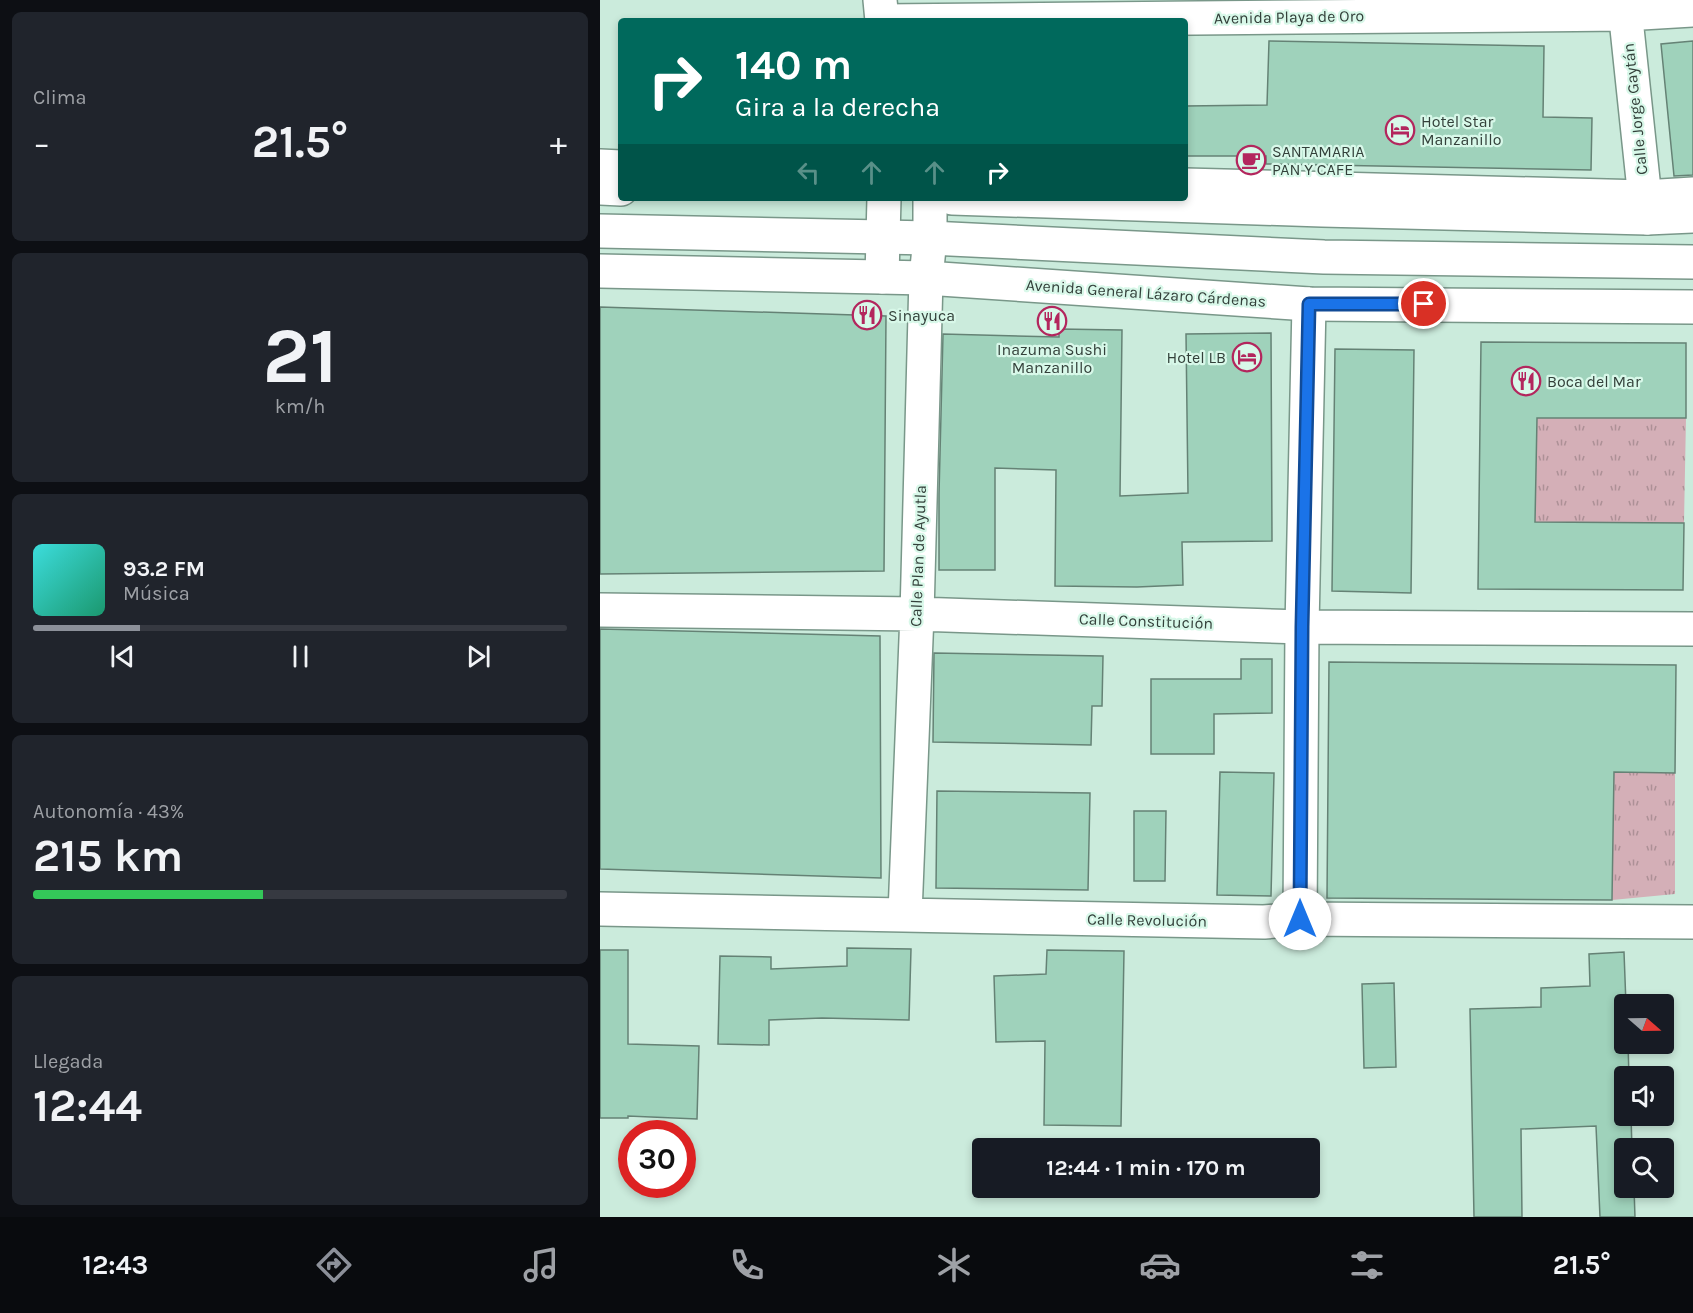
<!DOCTYPE html>
<html lang="es">
<meta charset="utf-8">
<style>
:root{--surface:#171b24;--page:#20242c;--text:#f1f3f6;--muted:#9ea1a6;--line:#363941;--accent:#8c9099}
body{margin:0;font-family:Karla,sans-serif;background:var(--page);color:var(--text);height:100vh;display:flex;flex-direction:column;font-size:22px;white-space:nowrap}
*{box-sizing:border-box;margin:0}
p{font-size:20px;color:var(--muted)}
.icon{flex:none;width:33px;height:33px;fill:none;stroke:currentColor;stroke-width:2;stroke-linecap:round;stroke-linejoin:round}
.map{position:relative;flex:1;overflow:hidden}
.drawer{display:flex;flex-direction:column;gap:12px;padding:12px;background:#0d0f14;width:600px}
.drawer>*{flex:none}
.hud{position:absolute;left:18px;top:18px;width:570px;height:183px;border-radius:6px;box-shadow:0 3px 9px #0003;background:#00695c;color:#fff;overflow:hidden}
.needle{width:39px;rotate:110deg}
.controls{position:absolute;left:1014px;top:994px;display:grid;gap:12px}
.controls a{display:grid;place-items:center;width:60px;height:60px;border-radius:6px;background:var(--surface);box-shadow:0 3px 9px #0003;font-size:30px}
.speed{position:absolute;left:18px;top:1120px;display:flex;gap:12px;font-size:30px;font-weight:700;text-align:center}
.speed>*{display:grid;place-content:center;width:78px;height:78px;border-radius:50%;background:var(--surface);box-shadow:0 3px 9px #0003;line-height:1}
.speed .limit{border:9px solid #d22;background:#fff;color:#111}
.pin{position:absolute;display:grid;place-items:center;width:51px;height:51px;color:#fff;margin:-26px;border:3px solid #fff;border-radius:50%;box-shadow:0 2px 6px #0007}
.me{position:absolute;width:66px;margin:-33px;rotate:0deg;stroke-linejoin:round;filter:drop-shadow(0 0 4px #0008)}
.turn{display:flex;align-items:center;gap:21px;height:126px;padding:0 18px;font-size:27px}
.turn .icon{width:78px;height:78px;stroke-width:2.5}
.turn b{display:block;font-size:42px;line-height:51px}
.lanes{display:flex;align-items:center;height:57px;padding:0 18px;background:#0003;justify-content:center;gap:30px;direction:ltr}
.lanes .off{opacity:.35}
.big{font-size:45px;font-weight:700;line-height:1.1}
.drawer .widget{flex:1;display:flex;flex-direction:column;justify-content:center;gap:9px;min-width:0;padding:0 21px;border-radius:9px;background:var(--page)}
.drawer .dial{align-items:center;gap:0}
.dial b{font-size:78px;line-height:1}
.song{display:flex;align-items:center;gap:18px}
.cover{width:72px;height:72px;border-radius:9px;background:linear-gradient(135deg,hsl(180 70% 55%),hsl(160 70% 35%))}
.played{height:6px;border-radius:3px;background:linear-gradient(90deg,var(--accent) 20%,var(--line) 20%)}
.keys{display:flex;justify-content:space-around;direction:ltr}
.heat{display:flex;justify-content:space-between;align-items:center;font-size:33px;direction:ltr}
.charge{height:9px;border-radius:4px;background:linear-gradient(90deg,#34c759 43%,var(--line) 0)}
.trip{position:absolute;left:372px;top:1138px;width:348px;height:60px;border-radius:6px;background:var(--surface);box-shadow:0 3px 9px #0003;font-weight:700;line-height:60px;text-align:center}
.menu{display:flex;height:96px;justify-content:space-around;align-items:center;background:#090b0e;color:var(--muted)}
.menu .icon{width:42px;height:42px}
.menu .active{color:var(--accent)}
.menu b{font-size:27px;color:var(--text)}
main{display:flex;flex:1;min-height:0}
.map>svg:first-child{display:block}
.grass{fill:url(#grass-tufts)}
.building{fill:#9fd2bb;stroke:#658275;stroke-width:1.5}
.lines{fill:none;stroke-linecap:round;stroke-linejoin:round}
.street-casing{stroke:#799789;stroke-width:36}
.secondary-casing{stroke:#799789;stroke-width:36}
.street{stroke:#fff;stroke-width:33}
.secondary{stroke:#fff;stroke-width:33}
.route-casing{stroke:#114b97;stroke-width:15}
.route{stroke:#1a73e8;stroke-width:10}
.labels{text-anchor:middle;dominant-baseline:central;stroke-width:4.5;stroke-linejoin:round;paint-order:stroke}
.street-label{font-size:16px;fill:#33403a;stroke:#d8f8e9}
.poi-label{font-size:16px;fill:#33403a;stroke:#d8f8e9;text-anchor:start}
</style>
<main>
<section class="drawer">
<div class="widget"><p>Clima</p>
<div class="heat"><a>−</a><b class="big">21.5°</b><a>+</a></div>
</div>
<div class="widget dial"><b>21</b><p>km/h</p></div>
<div class="widget">
<div class="song"><i class="cover"></i><div><b>93.2 FM</b><p>Música</p></div></div>
<div class="played"></div>
<div class="keys"><svg class="icon" aria-label="previous" viewBox="0 0 24 24"><path d="M18 5L8 12l10 7zM5 5v14"/></svg><svg class="icon" aria-label="pause" viewBox="0 0 24 24"><path d="M8 5v14M16 5v14"/></svg><svg class="icon" aria-label="next" viewBox="0 0 24 24"><path d="M6 5l10 7-10 7zM19 5v14"/></svg></div>
</div>
<div class="widget"><p>Autonomía · 43%</p><b class="big">215 km</b><div class="charge"></div></div>
<div class="widget"><p>Llegada</p><b class="big">12:44</b></div>
</section>
<div class="map">
<svg width="1093" height="1217" viewBox="0 0 1093 1217">
<defs>
<pattern id="grass-tufts" width="24" height="20" patternUnits="userSpaceOnUse" patternTransform="scale(1.5)"><rect width="24" height="20" fill="#d4afb7"/><path d="M3 7l-1-3M5 7V3M7 7l1-3M15 17l-1-3M17 17v-4M19 17l1-3" fill="none" stroke="#ad9096"/></pattern>
</defs>
<rect width="100%" height="100%" fill="#cbebdc"/>
<path class="grass" d="M937 418H1086L1084 523 935 522Z
M1014 772 1075 773V894L1012 900Z"/>
<path class="building" d="M669 41 944 46 943 117 992 118 991 170 666 164V156H585V106L667 105Z
M1093 41V175L1074 176 1061 44Z
M0 307 286 316 284 571 0 574Z
M459 329 522 330 520 496 588 493 586 334 671 333 672 541 582 542 583 585 537 587 455 586 456 470 395 468V570H339V494L343 334 459 337Z
M881 342 1086 343V418H937L935 522 1084 523 1083 590 878 589Z
M735 349 814 350 811 593 732 591Z
M0 629 280 636 281 878 0 869Z
M334 653 503 656 502 706H492L491 745 333 742Z
M641 659H672V713L614 714V754H551V679H641Z
M729 662 1076 665 1075 773 1014 772 1012 900 727 898Z
M620 772 674 773 671 896 617 895Z
M337 791 490 793 488 890 336 888Z
M534 811H566L565 881H534Z
M247 948 311 949 309 1020 222 1018 169 1020V1045L118 1044 120 956 171 957V969L247 966Z
M0 950H28V1044L99 1046 97 1119 28 1116V1118H0Z
M447 950 524 951 521 1126 444 1125 445 1041 396 1042 394 976 446 974Z
M1024 952 1026 1005H1024V1044H1028L1029 1077H1024V1116H1031L1032 1149H1024V1188H1034L1035 1217H1000L996 1126 921 1129 922 1217H874L870 1009 941 1007V988L990 986 989 954Z
M794 983 796 1067 764 1068 762 984Z"/>
<g class="lines">
<g class="street-casing">
<path id="street" d="M280 0 282 21 1025 14 1093 10
M1024 0 1047 218
M0 166 21 167
M585 185 1044 197 1093 194
M282 277 284 198
M0 610 317 614 702 627 1093 629
M0 909 664 922 700 919 1093 922
M305 914 317 614 326 278 330 238V198
M700 919 702 627 709 304"/>
</g>
<g class="secondary-casing">
<path id="secondary" d="M0 188 21 189
M352 198 722 210 1047 218 1093 216
M0 231 330 238 724 257 1093 262
M0 271 326 278 709 304 1093 307"/>
</g>
<use href="#street" class="street"/>
<use href="#secondary" class="secondary"/>
</g>
<g class="lines">
<g class="route-casing">
<path id="route" d="M700 919 702 627 709 304H824"/>
</g>
<use href="#route" class="route"/>
</g>
<defs>
<g id="hotel-ring" transform="scale(1.5)"><circle r="9.5" fill="#d8f8e9" stroke="#b3265d" stroke-width="1.5"/><path d="M-6-4.5h1.5V1H6V5H4.5V3h-9V5H-6ZM-4 0a1.8 1.8 0 1 1 3.6 0ZM.5 0V-2.5h3Q6-2.5 6 0Z" fill="#b3265d"/></g>
<g id="cafe-ring" transform="scale(1.5)"><circle r="9.5" fill="#d8f8e9" stroke="#b3265d" stroke-width="1.5"/><path d="M-5.5-4.5H6V0H3Q3 3.5 0 3.5H-2.5Q-5.5 3.5-5.5 0ZM3-3.2v2h1.7v-2ZM-6 4.5H4V6H-6Z" fill="#b3265d"/></g>
<g id="restaurant-ring" transform="scale(1.5)"><circle r="9.5" fill="#d8f8e9" stroke="#b3265d" stroke-width="1.5"/><path d="M-5-6h1v4h1v-4h1v4h1v-4h1v5L-1.5 .5V6h-2V.5L-5-1ZM5-6V6H3V1.5H1.5Q1.5-4 5-6Z" fill="#b3265d"/></g>
</defs>
<g fill-rule="evenodd">
<use href="#hotel-ring" x="800" y="130"/>
<use href="#cafe-ring" x="651" y="160"/>
<use href="#restaurant-ring" x="267" y="315"/>
<use href="#restaurant-ring" x="452" y="321"/>
<use href="#hotel-ring" x="647" y="357"/>
<use href="#restaurant-ring" x="926" y="381"/>
</g>
<g class="labels">
<g class="street-label">
<text transform="translate(689 17) rotate(-1)">Avenida Playa de Oro</text>
<text transform="translate(1035 109) rotate(-96)">Calle Jorge Gaytán</text>
<text transform="translate(546 293) rotate(4)">Avenida General Lázaro Cárdenas</text>
<text transform="translate(318 556) rotate(-88)">Calle Plan de Ayutla</text>
<text transform="translate(546 621) rotate(2)">Calle Constitución</text>
<text transform="translate(547 920) rotate(1)">Calle Revolución</text>
</g>
<g class="poi-label">
<text x="821" y="121">Hotel Star<tspan x="821" dy="18">Manzanillo</tspan></text>
<text x="672" y="151">SANTAMARIA<tspan x="672" dy="18">PAN Y CAFE</tspan></text>
<text x="288" y="315">Sinayuca</text>
<text x="452" y="349" text-anchor="middle">Inazuma Sushi<tspan x="452" dy="18">Manzanillo</tspan></text>
<text x="626" y="357" text-anchor="end">Hotel LB</text>
<text x="947" y="381">Boca del Mar</text>
</g>
</g>
</svg>
<div class="controls">
<a><svg class="needle" viewBox="-14 -14 28 28"><path d="M0-13l5 13h-10z" fill="#e53935"/><path d="M0 13l5-13h-10z" fill="#9ea1a6"/></svg></a>
<a><svg class="icon" aria-label="sound" viewBox="0 0 24 24"><path d="M4 9h4l5-4v14l-5-4H4zM17 9q2 3 0 6"/></svg></a>
<a><svg class="icon" aria-label="search" viewBox="0 0 24 24"><circle cx="10" cy="10" r="6"/><path d="M15 15l6 6"/></svg></a>
</div>
<div class="speed"><div class="limit">30</div></div>
<div class="pin" style="left:824px;top:304px;background:#d93025"><svg class="icon" aria-label="arrive" viewBox="0 0 24 24"><path d="M6 21V4h12l-3 4 3 4H6"/></svg></div>
<svg class="me" style="left:700px;top:919px" viewBox="-20 -20 40 40"><circle r="19" fill="#fff"/><path d="M0-13L10 11 0 6-10 11z" fill="#1a73e8"/></svg>
<div class="trip">12:44 · 1 min · 170 m</div>
<div class="hud">
<div class="turn"><svg class="icon" aria-label="right" viewBox="0 0 24 24"><path d="M7 20v-9h11M14 6l5 5-5 5"/></svg><div><b>140 m</b>Gira a la derecha</div></div>
<div class="lanes"><svg class="icon off" aria-label="left" viewBox="0 0 24 24"><path d="M17 20v-9H6M10 6l-5 5 5 5"/></svg><svg class="icon off" aria-label="ahead" viewBox="0 0 24 24"><path d="M12 20V5M6 11l6-6 6 6"/></svg><svg class="icon off" aria-label="ahead" viewBox="0 0 24 24"><path d="M12 20V5M6 11l6-6 6 6"/></svg><svg class="icon" aria-label="right" viewBox="0 0 24 24"><path d="M7 20v-9h11M14 6l5 5-5 5"/></svg></div>
</div>
</div>
</main>
<nav class="menu">
<b>12:43</b>
<svg class="icon active" aria-label="directions" viewBox="0 0 24 24"><path d="M12 3l9 9-9 9-9-9zM9 14v-3h6M13 9l2 2-2 2"/></svg>
<svg class="icon" aria-label="music" viewBox="0 0 24 24"><path d="M9 18V5l10-2v13"/><circle cx="6" cy="18" r="3"/><circle cx="16" cy="16" r="3"/></svg>
<svg class="icon" aria-label="phone" viewBox="0 0 24 24"><path d="M5 4h4l2 5-3 2q2 4 5 5l2-3 5 2v4C11 20 4 13 5 4z"/></svg>
<svg class="icon" aria-label="climate" viewBox="0 0 24 24"><path d="M12 3v18M4 7l16 10M4 17L20 7"/></svg>
<svg class="icon" aria-label="car" viewBox="0 0 24 24"><path d="M5 17H2v-5l4-1 3-4h7l3 4 3 1v5h-3M9 17h6M6 11h13"/><circle cx="7" cy="17" r="2"/><circle cx="17" cy="17" r="2"/></svg>
<svg class="icon" aria-label="filters" viewBox="0 0 24 24"><path d="M4 7h16M4 17h16"/><circle cx="9" cy="7" r="2"/><circle cx="15" cy="17" r="2"/></svg>
<b>21.5°</b>
</nav>
